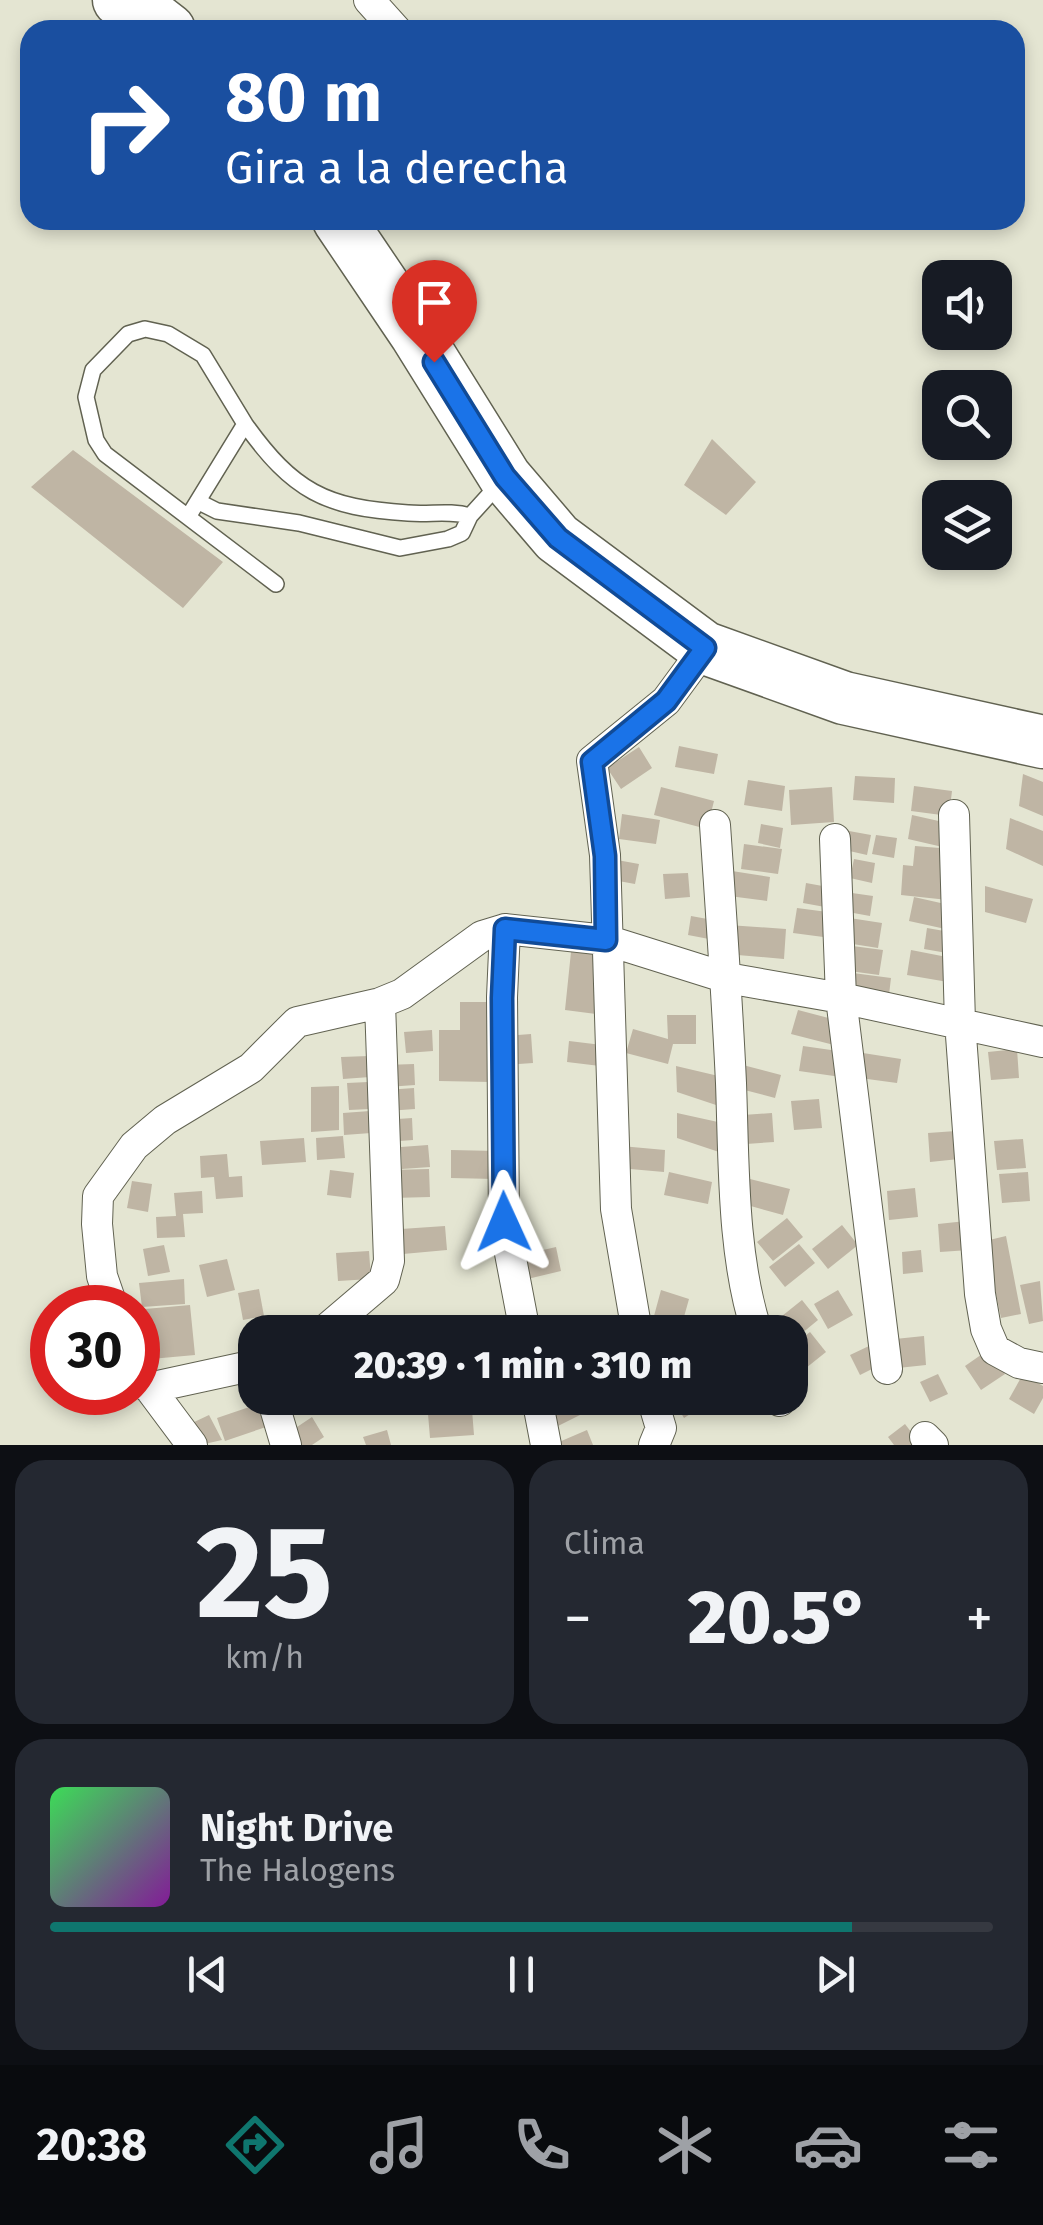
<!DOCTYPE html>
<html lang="es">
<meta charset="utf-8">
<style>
:root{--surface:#171b24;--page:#242831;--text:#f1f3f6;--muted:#9ea1a6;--line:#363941;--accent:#0f766e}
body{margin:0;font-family:"Fira Sans",sans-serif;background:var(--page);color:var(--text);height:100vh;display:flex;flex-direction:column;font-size:38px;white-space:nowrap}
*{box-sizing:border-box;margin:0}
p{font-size:32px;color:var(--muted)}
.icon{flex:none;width:55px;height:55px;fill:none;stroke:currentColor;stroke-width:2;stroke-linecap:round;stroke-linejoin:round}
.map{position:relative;height:1445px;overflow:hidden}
.sheet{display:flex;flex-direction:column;gap:15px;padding:15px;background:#0d0f14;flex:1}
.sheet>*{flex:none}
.banner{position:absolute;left:20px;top:20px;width:1005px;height:210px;border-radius:30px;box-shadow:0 5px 15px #0003;background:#1a4fa0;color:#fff;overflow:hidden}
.fabs{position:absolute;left:922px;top:260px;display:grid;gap:20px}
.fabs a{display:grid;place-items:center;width:90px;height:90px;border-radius:20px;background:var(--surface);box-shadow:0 5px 15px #0003;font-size:50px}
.speed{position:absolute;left:30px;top:1285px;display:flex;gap:20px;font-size:50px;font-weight:700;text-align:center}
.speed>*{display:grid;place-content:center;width:130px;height:130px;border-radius:50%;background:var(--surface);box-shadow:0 5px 15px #0003;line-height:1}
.speed .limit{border:15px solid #d22;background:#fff;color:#111}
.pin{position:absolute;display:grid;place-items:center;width:85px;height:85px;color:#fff;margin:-102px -42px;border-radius:50% 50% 50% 0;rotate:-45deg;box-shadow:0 0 10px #0007}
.pin .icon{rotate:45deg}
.me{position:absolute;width:110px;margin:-55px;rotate:359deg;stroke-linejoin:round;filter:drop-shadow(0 0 8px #0008)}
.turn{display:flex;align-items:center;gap:35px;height:210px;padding:0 40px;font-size:45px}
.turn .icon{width:130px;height:130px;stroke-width:2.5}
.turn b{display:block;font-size:70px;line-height:85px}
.big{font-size:75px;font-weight:800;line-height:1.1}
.sheet .card{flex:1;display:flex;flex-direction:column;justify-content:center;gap:15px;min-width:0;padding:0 35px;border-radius:30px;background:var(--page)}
.sheet .dial{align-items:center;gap:0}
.dial b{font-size:130px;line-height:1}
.song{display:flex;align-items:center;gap:30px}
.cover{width:120px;height:120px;border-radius:15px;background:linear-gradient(135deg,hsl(130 70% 55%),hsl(290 70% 35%))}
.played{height:10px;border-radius:5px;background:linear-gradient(90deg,var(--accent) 85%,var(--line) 85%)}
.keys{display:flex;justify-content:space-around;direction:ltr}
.heat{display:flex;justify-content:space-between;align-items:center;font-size:55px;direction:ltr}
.sheet .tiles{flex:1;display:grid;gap:15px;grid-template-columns:1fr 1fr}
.card:last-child{grid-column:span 2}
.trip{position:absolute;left:238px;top:1315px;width:570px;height:100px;border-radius:30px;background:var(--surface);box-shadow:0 5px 15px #0003;font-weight:800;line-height:100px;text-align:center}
.menu{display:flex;height:160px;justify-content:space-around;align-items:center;background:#090b0e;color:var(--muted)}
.menu .icon{width:70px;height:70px}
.menu .active{color:var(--accent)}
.menu b{font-size:45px;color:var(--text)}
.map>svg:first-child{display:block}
.building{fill:#bfb5a4}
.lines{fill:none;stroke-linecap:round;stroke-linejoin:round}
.lane-casing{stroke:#616251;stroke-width:18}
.street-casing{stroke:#616251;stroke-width:32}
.highway-casing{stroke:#616251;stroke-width:55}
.lane{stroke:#fff;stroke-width:15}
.street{stroke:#fff;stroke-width:30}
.highway{stroke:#fff;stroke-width:52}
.route-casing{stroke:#114b97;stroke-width:25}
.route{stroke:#1a73e8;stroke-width:18}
</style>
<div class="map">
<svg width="1043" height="1445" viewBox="0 0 1043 1445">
<rect width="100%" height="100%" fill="#e4e5d2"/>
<path class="building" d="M712 439 756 482 726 515 684 485Z
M73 450 223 562 183 608 31 487Z
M679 746 718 754 714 774 675 767Z
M639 747 652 768 621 789 607 768Z
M1023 774 1043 782V816L1019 806Z
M855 776 895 778 894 803 853 800Z
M748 780 785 786 782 811 744 805Z
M914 786 952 791 949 816 911 811Z
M661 787 714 801 707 829 654 815Z
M832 787 834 822 791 825 789 790Z
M622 814 660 820 656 844 619 839Z
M912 815 952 824 947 848 908 839Z
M1010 818 1043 831V866L1006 849Z
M761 824 783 828 780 848 758 843Z
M849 831 871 835 867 855 845 850Z
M876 835 897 838 894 858 872 854Z
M744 844 782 849 778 874 741 869Z
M915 846 952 849 948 900 901 895 903 865 913 866Z
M854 859 875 863 872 883 850 878Z
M617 860 639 864 635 884 613 880Z
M732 871 770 877 767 901 729 896Z
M688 873 690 897 665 899 663 874Z
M806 883 828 887 825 907 803 903Z
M985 886 1033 899 1026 923 985 912Z
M852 893 873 896 870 916 848 912Z
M914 897 954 906 950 930 909 921Z
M797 908 835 913 831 938 793 933Z
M691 916 713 920 709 939 688 935Z
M843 917 882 923 878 948 840 942Z
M728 925 786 929 784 959 726 954Z
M927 928 950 932 947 953 924 949Z
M845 945 883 950 879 975 842 970Z
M911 950 952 958 948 982 907 975Z
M571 952 603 955 596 1014 565 1010Z
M853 973 891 978 888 1003 850 998Z
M460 1002H491V1082L439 1081V1030H460Z
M798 1010 840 1021 834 1045 791 1034Z
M667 1015H696V1044H673L668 1064 626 1053 633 1029 668 1039Z
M432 1030 433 1051 406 1053 404 1032Z
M531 1034 533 1063 506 1065 504 1036Z
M569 1041 602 1045 600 1066 567 1062Z
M803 1046 845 1052 841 1077 799 1071Z
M1017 1049 1019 1078 991 1080 988 1052Z
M863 1053 901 1059 897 1083 860 1078Z
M369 1056 370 1077 343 1079 341 1057Z
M414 1064 415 1085 387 1087 386 1065Z
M739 1064 781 1075 775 1098 733 1087Z
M676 1066 727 1078 719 1106 677 1092Z
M368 1082 370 1109 349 1110 347 1083Z
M339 1086V1130L311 1132V1087Z
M414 1088 415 1109 387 1111 386 1090Z
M819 1099 822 1128 794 1130 791 1101Z
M370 1111 371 1133 344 1135 343 1113Z
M677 1113 727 1124 719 1152 677 1138Z
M772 1113 774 1142 746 1144 743 1115Z
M412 1118 413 1140 386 1142 384 1120Z
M956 1131 959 1159 930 1162 928 1133Z
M343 1136 345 1158 317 1160 316 1138Z
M304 1138 306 1162 262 1165 260 1141Z
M1023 1139 1026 1168 997 1170 994 1141Z
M428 1145 430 1167 402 1169 401 1147Z
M621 1146 665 1150 664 1172 619 1168Z
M451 1150 496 1151 495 1179 451 1178Z
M227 1154 229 1177 242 1176 243 1197 216 1199 214 1177 201 1178 200 1156Z
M429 1169 430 1197 392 1198 391 1170Z
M330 1170 354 1173 351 1198 327 1195Z
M669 1172 712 1182 708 1204 664 1195Z
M1028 1172 1030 1201 1002 1203 999 1174Z
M746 1178 790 1189 783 1215 740 1203Z
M132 1181 152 1184 148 1212 127 1208Z
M915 1188 918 1217 889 1220 887 1191Z
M202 1191 203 1213 183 1214 185 1237 157 1238 156 1217 176 1216 174 1193Z
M787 1218 803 1237 773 1261 757 1242Z
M966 1221 969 1250 940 1252 938 1224Z
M842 1225 858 1245 828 1269 812 1249Z
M445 1226 447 1250 403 1254 401 1229Z
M1006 1236 1021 1314 1001 1318 985 1241Z
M799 1244 815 1263 785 1287 769 1267Z
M164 1245 170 1272 148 1276 143 1249Z
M556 1247 561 1271 519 1281 513 1257Z
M921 1250 923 1272 903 1274 902 1252Z
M369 1251 371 1279 338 1281 336 1253Z
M227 1259 235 1290 207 1297 199 1265Z
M184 1279 185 1304 142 1307 139 1283Z
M1040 1281 1043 1321 1029 1324 1020 1285Z
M259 1289 264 1316 243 1320 238 1293Z
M661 1290 689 1299 682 1324 654 1316Z
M838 1290 853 1315 828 1329 814 1304Z
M802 1300 818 1320 790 1343V1332H779L772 1324Z
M190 1305 195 1355 151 1359 145 1309Z
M810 1332 826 1352 796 1376 790 1369V1348Z
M924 1336 926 1365 898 1368 895 1339Z
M869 1346 878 1366 860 1375 850 1355Z
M988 1350 1005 1374 981 1390 965 1366Z
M938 1374 948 1394 930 1402 920 1382Z
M1023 1374 1043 1386V1398L1034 1414 1009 1399Z
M561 1398H594L598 1406 558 1426 548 1404Z
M605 1398H651L610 1413Z
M677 1398H715L684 1418 673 1400Z
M258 1404 266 1427 225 1441 217 1418Z
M472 1410 474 1435 430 1438 428 1414Z
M209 1415 222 1440 200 1445 190 1424Z
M312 1417 324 1437 312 1445H300L291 1431Z
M905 1424 921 1445H894L888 1437Z
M387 1430 391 1445H366L363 1437Z
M587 1430 593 1445H552Z"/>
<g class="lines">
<g class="lane-casing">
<path id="lane" d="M245 424 203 355 168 334 145 329 128 334 93 370 86 397 96 440 105 454 276 584
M199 502 217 511 299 523 400 548 448 539 462 533 470 516 499 484
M188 517 245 424C293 491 325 508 408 513 430 515 449 510 470 516"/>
</g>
<g class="street-casing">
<path id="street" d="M369 0 396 30
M954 815 960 1022 980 1294 986 1329 995 1350 1019 1363 1043 1368
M715 825C721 911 727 997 731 1083 734 1163 732 1256 757 1332
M835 839 841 998 887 1369
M505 929 502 997 504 1222 525 1332
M113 1308 102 1276 97 1224 98 1196 134 1146 165 1120 251 1068 297 1022 380 1003 402 994 482 936 505 929 606 940 727 978 841 998 1043 1042
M323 1332 384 1280 389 1261 380 1003
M637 1332 616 1209 605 855 592 761 666 701 705 648
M139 1374 192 1445
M149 1388 255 1365
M272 1398 286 1445
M537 1398 546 1445
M652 1398 661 1428 654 1445
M778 1398 780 1401
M925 1437 933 1445"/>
</g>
<g class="highway-casing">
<path id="highway" d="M119 0 146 12 169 30
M339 220 416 334 505 477 557 538 705 648 844 698 1043 742"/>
</g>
<use href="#lane" class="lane"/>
<use href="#street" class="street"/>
<use href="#highway" class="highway"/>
</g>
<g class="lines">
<g class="route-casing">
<path id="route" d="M434 362 505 477 558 538 705 648 666 701 592 762 605 856 606 940 505 929 502 998 504 1222"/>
</g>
<use href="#route" class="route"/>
</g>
</svg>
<div class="fabs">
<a><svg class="icon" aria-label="sound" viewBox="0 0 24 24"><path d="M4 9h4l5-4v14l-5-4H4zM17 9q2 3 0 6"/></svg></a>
<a><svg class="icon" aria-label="search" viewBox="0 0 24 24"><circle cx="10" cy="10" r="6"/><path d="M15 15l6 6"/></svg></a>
<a><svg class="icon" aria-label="layers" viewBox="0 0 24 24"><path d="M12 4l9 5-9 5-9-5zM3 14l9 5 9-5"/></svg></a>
</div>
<div class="speed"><div class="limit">30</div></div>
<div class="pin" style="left:434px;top:362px;background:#d93025"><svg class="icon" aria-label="arrive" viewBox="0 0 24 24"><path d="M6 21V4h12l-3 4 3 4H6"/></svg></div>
<svg class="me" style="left:504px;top:1222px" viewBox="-20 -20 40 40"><path d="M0-17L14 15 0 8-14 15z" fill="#1a73e8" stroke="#fff" stroke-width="4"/></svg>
<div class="trip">20:39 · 1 min · 310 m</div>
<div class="banner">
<div class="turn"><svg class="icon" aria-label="right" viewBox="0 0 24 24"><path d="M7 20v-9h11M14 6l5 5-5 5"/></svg><div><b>80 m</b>Gira a la derecha</div></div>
</div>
</div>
<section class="sheet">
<div class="tiles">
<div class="card dial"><b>25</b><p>km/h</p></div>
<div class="card"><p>Clima</p>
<div class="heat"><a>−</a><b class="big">20.5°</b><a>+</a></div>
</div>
<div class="card">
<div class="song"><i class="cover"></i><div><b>Night Drive</b><p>The Halogens</p></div></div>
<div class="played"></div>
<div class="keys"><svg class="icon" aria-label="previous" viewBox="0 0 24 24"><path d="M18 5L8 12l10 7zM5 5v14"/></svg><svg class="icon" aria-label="pause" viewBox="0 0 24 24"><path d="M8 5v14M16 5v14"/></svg><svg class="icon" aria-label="next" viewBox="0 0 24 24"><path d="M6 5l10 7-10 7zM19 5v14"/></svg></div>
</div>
</div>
</section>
<nav class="menu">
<b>20:38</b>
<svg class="icon active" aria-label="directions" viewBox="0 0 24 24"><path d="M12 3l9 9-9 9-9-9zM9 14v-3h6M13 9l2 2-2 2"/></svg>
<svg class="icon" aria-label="music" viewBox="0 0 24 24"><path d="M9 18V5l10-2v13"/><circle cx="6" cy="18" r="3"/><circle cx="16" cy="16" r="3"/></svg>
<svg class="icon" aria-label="phone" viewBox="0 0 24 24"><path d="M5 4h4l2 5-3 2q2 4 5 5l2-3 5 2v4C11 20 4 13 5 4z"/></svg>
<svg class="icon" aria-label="climate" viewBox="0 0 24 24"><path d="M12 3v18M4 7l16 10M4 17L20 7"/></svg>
<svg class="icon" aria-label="car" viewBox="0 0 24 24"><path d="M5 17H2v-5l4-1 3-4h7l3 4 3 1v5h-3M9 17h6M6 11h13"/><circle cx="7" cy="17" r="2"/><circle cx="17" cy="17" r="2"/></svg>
<svg class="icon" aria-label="filters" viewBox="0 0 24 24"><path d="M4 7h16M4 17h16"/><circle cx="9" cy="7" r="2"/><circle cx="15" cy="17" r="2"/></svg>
</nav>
